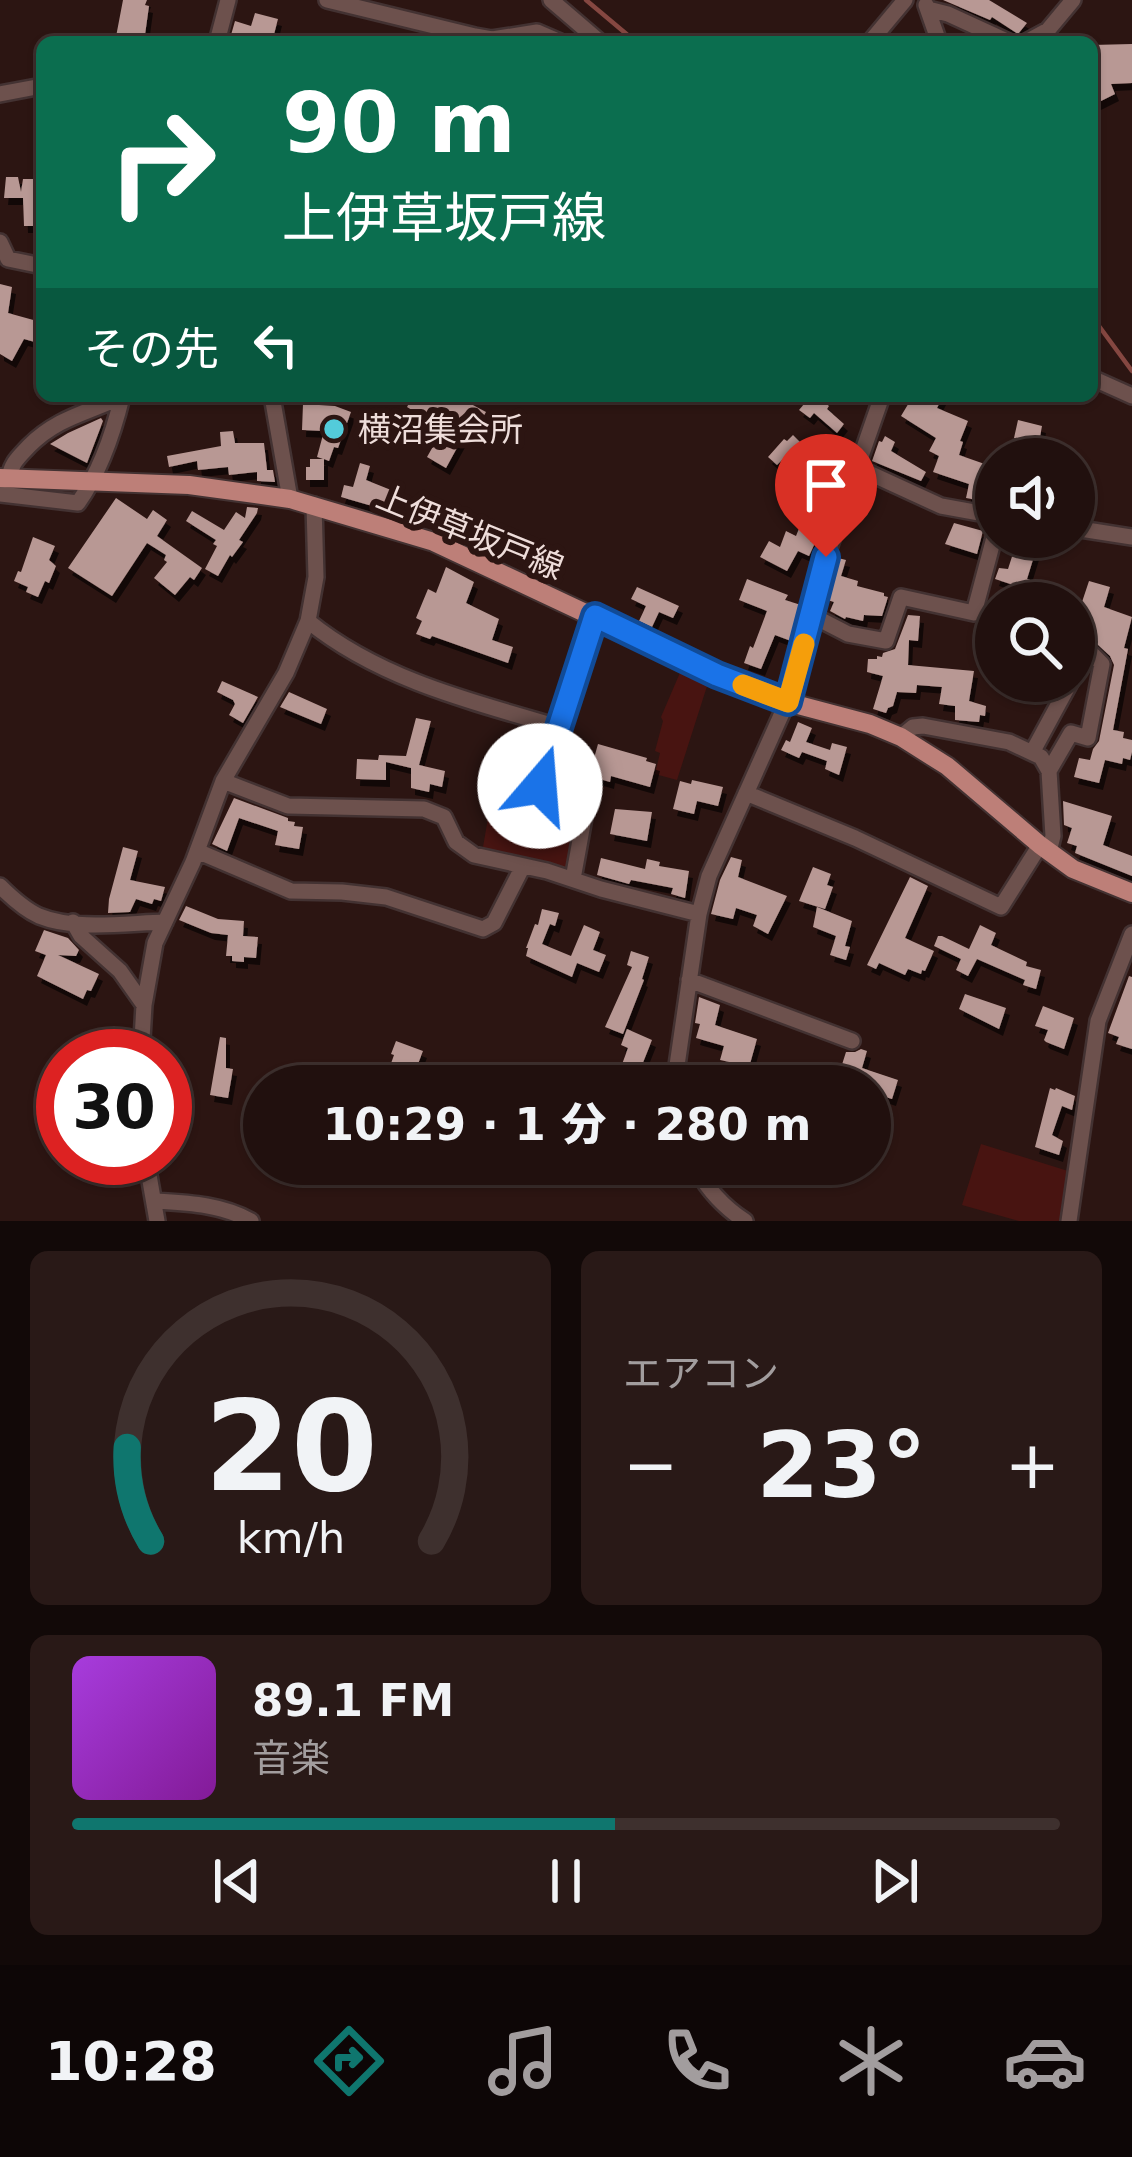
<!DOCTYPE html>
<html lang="ja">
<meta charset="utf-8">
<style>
:root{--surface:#21100e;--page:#291917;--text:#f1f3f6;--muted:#a29d9e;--line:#3e302e;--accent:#0f766e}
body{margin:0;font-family:"DejaVu Sans","Noto Sans JP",sans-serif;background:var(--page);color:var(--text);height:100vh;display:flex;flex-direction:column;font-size:45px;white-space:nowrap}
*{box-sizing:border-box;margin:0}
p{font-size:39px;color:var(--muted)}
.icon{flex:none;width:66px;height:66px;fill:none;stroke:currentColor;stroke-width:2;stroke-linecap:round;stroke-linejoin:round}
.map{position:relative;height:1221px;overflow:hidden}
.drawer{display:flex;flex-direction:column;gap:30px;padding:30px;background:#120908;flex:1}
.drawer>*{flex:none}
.banner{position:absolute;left:36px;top:36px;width:1062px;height:366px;border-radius:18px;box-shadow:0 3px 9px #0004,0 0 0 3px var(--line);background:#0b6e4f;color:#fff;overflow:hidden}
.tools{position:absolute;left:975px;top:438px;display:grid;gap:24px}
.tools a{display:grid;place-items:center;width:120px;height:120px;border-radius:50%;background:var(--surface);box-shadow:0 3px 9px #0004,0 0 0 3px var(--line);font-size:60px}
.speed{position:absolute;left:36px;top:1029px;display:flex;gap:24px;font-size:60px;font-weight:700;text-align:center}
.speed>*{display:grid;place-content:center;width:156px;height:156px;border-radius:50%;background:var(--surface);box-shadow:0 3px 9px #0004,0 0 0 3px var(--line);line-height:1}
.speed .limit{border:18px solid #d22;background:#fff;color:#111}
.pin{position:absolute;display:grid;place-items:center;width:102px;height:102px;color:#fff;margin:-123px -51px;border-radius:50% 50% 50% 0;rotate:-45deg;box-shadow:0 0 12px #0007}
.pin .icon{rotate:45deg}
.me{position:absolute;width:132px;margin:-66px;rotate:18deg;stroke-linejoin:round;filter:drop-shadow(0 0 9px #0008)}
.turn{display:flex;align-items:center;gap:42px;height:252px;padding:0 48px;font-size:54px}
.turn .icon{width:156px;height:156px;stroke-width:2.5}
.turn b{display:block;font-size:84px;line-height:102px}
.then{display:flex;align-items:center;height:114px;padding:0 48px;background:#0003;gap:24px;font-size:45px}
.big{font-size:90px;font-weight:800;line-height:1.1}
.drawer .widget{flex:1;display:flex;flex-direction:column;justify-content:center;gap:18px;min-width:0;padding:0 42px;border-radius:18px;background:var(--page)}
.drawer .dial{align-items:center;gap:0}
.dial svg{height:312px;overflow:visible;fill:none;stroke:var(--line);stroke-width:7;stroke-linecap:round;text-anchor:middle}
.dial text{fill:var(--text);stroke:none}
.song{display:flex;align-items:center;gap:36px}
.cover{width:144px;height:144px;border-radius:18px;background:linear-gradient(135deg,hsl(280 70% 55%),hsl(290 70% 35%))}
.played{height:12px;border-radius:6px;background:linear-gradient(90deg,var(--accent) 55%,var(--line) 55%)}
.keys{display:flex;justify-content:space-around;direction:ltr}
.heat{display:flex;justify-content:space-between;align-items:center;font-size:66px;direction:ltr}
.drawer .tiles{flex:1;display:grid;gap:30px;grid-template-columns:1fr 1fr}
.widget:last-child{grid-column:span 2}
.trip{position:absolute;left:243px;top:1065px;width:648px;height:120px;border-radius:60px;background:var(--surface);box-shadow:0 3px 9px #0004,0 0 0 3px var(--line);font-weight:800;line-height:120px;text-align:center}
.menu{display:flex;height:192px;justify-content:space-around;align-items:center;background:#0d0606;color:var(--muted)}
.menu .icon{width:84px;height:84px}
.menu .on{color:var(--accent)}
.menu b{font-size:54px;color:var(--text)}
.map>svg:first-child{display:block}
.green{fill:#481411}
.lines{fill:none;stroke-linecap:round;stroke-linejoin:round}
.stream{stroke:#854741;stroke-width:4.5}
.building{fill:#b89894;filter:url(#shadow)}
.minor-casing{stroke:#433232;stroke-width:20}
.major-casing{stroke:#433232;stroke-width:22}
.minor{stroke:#6d514d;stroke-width:15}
.major{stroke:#bd7f78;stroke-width:18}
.route-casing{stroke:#114b97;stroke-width:30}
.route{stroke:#1a73e8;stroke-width:21}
.slow{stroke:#f59e0b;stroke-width:21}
.poi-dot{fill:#53cbda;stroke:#2c1512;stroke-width:4.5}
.labels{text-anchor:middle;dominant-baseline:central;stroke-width:12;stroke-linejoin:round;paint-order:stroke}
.poi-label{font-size:33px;fill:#eeddda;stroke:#2c1512;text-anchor:start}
.street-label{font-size:33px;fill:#eeddda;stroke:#2c1512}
</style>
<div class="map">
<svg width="1132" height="1221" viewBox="0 0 1132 1221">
<defs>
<filter id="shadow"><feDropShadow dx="4" dy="7" stdDeviation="0" flood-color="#0009"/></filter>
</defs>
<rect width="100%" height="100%" fill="#2c1512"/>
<path class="green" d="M682 668 709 680 677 780 655 774 660 753 655 751 663 721 661 717Z
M555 801 581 807 567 873 482 853 488 818 547 831Z
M981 1144 1068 1171 1061 1221H1019L962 1205Z"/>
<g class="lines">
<path class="stream" d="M586 0 636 42
M1092 321 1096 322 1132 371"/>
</g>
<path class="building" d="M123 0H147L145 5 149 6 144 42H115Z
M943 0H989L1027 23 1018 34 992 17 990 20Z
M255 13 278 19 272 42H229L235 21 251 26Z
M1132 44V83L1111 84 1115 94 1097 103 1092 92V45Z
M6 177H18L21 192 23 179H39V183H42L39 226H24L23 198H4Z
M0 284 12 287 8 313 37 321 36 324 42 325V344L24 339 12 361 0 354Z
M413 396H456L486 412 477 428 470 424 446 468 427 457 443 429 407 407Z
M795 396H825L822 400 829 406 827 409 844 424 837 433 814 413 810 418 799 410 805 403Z
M913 396H943L937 408 968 421 960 441 963 442 959 455 996 468V486L982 483 977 500 966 498 969 484 933 472 939 456 929 451 936 438 901 416Z
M303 404 335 406 351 412 338 448 334 447 329 461 324 459V480H306V467H310V459H323L317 457 324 431 302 430Z
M101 418 103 421 87 463 50 444 68 433Z
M1018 420 1042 426 1036 459H1016L1021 440 1014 438Z
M233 431 235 443H264L267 470H273L275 482 257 481V472L229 475 228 467 198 470 197 461 169 467 167 456 221 446 220 432Z
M793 435 801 443 797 447 824 469 813 481 788 454 777 465 768 457 784 439 787 441Z
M885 436 895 442 891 451 926 472 921 481 872 461 879 441 882 442Z
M360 463 370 466 366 480 391 490 386 510 341 497 344 485 353 487Z
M819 479 838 485 832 504 810 541 815 543 809 556 798 551 787 571 760 557 769 541 780 547 786 531 796 536 804 516 800 514 805 503 808 504Z
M116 498 147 519 153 510 167 520 157 536 202 568 194 580 190 577 175 595 154 578 167 562 164 560 166 555 147 543 112 596 68 568Z
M247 507 258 508 257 513 239 540 243 542 232 557 230 555 218 576 205 569 217 546 213 544 216 540 186 521 192 511 224 530 236 512 245 518Z
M954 523 983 531 977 554 945 544Z
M33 537 55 546 49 560 56 566 49 583 45 581 38 597 26 592 28 587 14 581 18 571 21 572Z
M1027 537H1040L1027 579 1065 591 1060 603H1030L1032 591 995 579 999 568 1008 569 1018 538 1026 540Z
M838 558 846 560 841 576 858 581 857 586 884 593V596L888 597 882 616 864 615 863 621 846 617 845 619 830 611 834 602 827 600Z
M446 567 474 582 466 603 499 619 492 640 513 647 508 663 432 636 430 639 416 634 422 621 416 618 428 589 436 593Z
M747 579 788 595 785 600 801 605 791 641 775 635 761 669 744 663 750 646 753 648 767 611 739 600Z
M1089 581 1110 587 1104 607 1132 617 1124 648 1128 649 1113 730 1124 732 1123 738 1132 740V752L1130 760 1123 758 1122 764 1105 760 1099 783 1074 777 1079 758 1090 760 1093 749 1099 741 1114 665 1110 656 1096 643 1080 646 1074 652V629L1084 609 1080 608Z
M637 587 679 606 673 618 659 612 652 627 639 621 646 606 631 599Z
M908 615 920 616 918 641 909 640 908 665 974 671 969 701 986 706 985 716 980 715 979 722 955 720V706L939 704 942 687 917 685 916 693 897 692 893 706 888 708 886 713 873 709 883 676 867 672 868 659H877V656L882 657 883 653 895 649Z
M222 681 258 697 243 723 229 715 235 704 233 700 217 692Z
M289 692 327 709 321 724 280 707Z
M416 718 431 721 419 765 445 771 442 787 430 784 429 792 411 788V768L386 762V780L356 779 357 759 378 760 379 755 406 756Z
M798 722 812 728 806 742 830 750 832 743 847 747 839 775 825 769 827 761 802 752 799 758 781 750 786 740 790 742Z
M598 744 647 758 646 761 656 764 650 787 611 776 610 782 589 776Z
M692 780 723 787 718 806 697 801 694 814 673 809 680 781 691 784Z
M522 796 542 800 541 804 549 806 543 828 516 822Z
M234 798 288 818V821L295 822 294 826 303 827 299 849 275 845 278 831 239 818 227 851 212 844Z
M1063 801 1112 816 1103 845 1132 856V876L1075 853 1077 846 1067 843 1072 828 1064 825Z
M615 809 652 812 647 841 610 834Z
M123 847 138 851 130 880 165 887 161 901 154 899 152 904 136 899 130 912 108 913 109 899Z
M731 857 742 860 738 877 787 896 768 934 753 926 757 915 736 908 733 919 711 914 720 880Z
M601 858 645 869 647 859 660 862 659 866 689 871 685 898 671 894 673 888 631 880 629 884 597 875Z
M813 867 831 874 827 885 833 887 825 909 799 901Z
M910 877 928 886 905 938 934 951 925 971 922 970 921 974 908 969 905 975 879 963 876 969 867 965Z
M186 906 218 919 244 921 243 936 258 937 256 958 244 957V962L232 961V956H226L228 935 211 933 179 920Z
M817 907 852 921 845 946 850 947 846 960 830 955 836 936 813 927Z
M542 909 559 913 555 926 550 924 542 944 571 956 584 925 600 932 593 950 606 955 599 972 577 963 572 977 526 956 528 948H526L535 924 538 925Z
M980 925 996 933 991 945 1027 962 1026 966 1041 970 1036 989 1023 985 1025 980 977 959 968 976 956 970 961 959 934 946 938 936H942L969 949Z
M44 930 68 938 79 950 76 956 58 955 99 974 91 991 87 990 83 999 37 976 46 955 35 951Z
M631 951 649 957 642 979 644 980 623 1034 605 1027 632 967 627 965Z
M1129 976 1132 977V1049L1116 1044 1119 1037 1108 1033Z
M965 994 1006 1008 999 1029 959 1009Z
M699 997 720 1005 715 1025 757 1039 746 1078 731 1074 734 1063 720 1060 724 1046 696 1038 700 1024 695 1023Z
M1043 1006 1074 1018 1064 1049 1046 1042 1044 1040 1048 1030 1035 1026Z
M627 1029 652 1040 634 1085 617 1078 628 1048 621 1045Z
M220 1037 226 1038V1068L233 1069 228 1098 210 1095Z
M396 1041 423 1051 416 1069 459 1086H383L394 1055 391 1054Z
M861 1049 867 1051 862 1068 898 1080 892 1099 870 1092V1086H855L840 1081 842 1075 839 1074 846 1052H855Z
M1050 1088 1055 1090 1056 1088 1075 1096 1072 1110 1062 1106 1052 1135 1063 1141 1059 1155 1035 1147Z"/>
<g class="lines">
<g class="minor-casing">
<path id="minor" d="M327 0 475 36 492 39 537 32 560 42
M551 0 600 42
M926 5 939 42
M928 9 948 14 1009 42
M217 42 228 0
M870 42 905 0
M1026 42 1048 30 1073 0
M0 94 42 86
M0 242 8 259 42 266
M1092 378 1132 396
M272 396 290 499
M856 467 941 506 996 516
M9 478C11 463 19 457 29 446 58 417 88 413 123 396
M0 494 78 503C100 472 113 434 122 397
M1074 528 1132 537
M815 617 848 634 886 641 901 597 974 613 996 530
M308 621C379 679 472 702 559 727
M901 737 913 727 923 726 1009 742 1041 757 1049 771 1053 836 1049 852
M1033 751 1071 681
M1049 771 1071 733 1088 738 1102 664 1092 654 1085 657 1074 676
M223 781 288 806 424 809 444 817 456 842 474 855 547 871 601 889 699 914
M746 793 855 838 1001 907 1040 845
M197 851 291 891 342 892 386 897 483 929 494 923 522 868
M573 879 586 807 576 803 573 797 540 786 595 616
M0 886C12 898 24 909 39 916 76 931 126 923 165 922
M73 922 81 936 120 971 144 1005
M689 980 852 1041
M141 1056 144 1005 155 943 193 862 223 781 286 673 308 621 316 577 314 505
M674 1086 699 914 709 876 787 702 826 557 882 396
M146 1158 157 1221
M694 1164C706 1188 722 1206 745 1221
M154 1201C187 1203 221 1204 251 1221
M1069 1221 1098 1021 1132 934"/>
</g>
<g class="major-casing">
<path id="major" d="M0 478 189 485 290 499 434 542 717 675 787 702 870 724 901 737 947 766 1040 845 1073 869 1132 893"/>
</g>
<use href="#minor" class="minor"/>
<use href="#major" class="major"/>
</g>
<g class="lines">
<g class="route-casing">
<path id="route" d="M540 786 595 616 717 675 788 702 826 557"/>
</g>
<use href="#route" class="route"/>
<path class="slow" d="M743 685 788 702 804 644"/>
</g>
<circle class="poi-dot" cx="334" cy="429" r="12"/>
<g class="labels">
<g class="poi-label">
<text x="358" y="429">横沼集会所</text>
</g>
<g class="street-label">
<text transform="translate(470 532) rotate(22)">上伊草坂戸線</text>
</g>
</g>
</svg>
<div class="tools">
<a><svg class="icon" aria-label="sound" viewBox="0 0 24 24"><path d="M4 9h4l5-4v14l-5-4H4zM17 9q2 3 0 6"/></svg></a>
<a><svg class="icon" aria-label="search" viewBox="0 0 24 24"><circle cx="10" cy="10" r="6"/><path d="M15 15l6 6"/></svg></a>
</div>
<div class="speed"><div class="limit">30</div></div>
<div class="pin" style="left:826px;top:557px;background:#d93025"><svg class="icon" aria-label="arrive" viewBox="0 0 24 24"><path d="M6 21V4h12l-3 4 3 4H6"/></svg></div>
<svg class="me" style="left:540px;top:786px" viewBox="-20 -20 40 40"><circle r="19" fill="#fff"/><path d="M0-13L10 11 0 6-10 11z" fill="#1a73e8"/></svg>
<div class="trip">10:29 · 1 分 · 280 m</div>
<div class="banner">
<div class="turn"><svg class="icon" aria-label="right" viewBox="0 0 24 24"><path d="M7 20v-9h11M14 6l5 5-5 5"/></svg><div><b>90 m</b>上伊草坂戸線</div></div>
<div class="then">その先<svg class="icon" aria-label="left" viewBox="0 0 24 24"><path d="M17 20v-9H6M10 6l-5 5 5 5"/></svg></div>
</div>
</div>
<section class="drawer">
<div class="tiles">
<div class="widget dial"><svg viewBox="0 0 100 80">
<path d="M14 69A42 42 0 1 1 86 69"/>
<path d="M14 69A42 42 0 0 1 8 45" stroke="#0f766e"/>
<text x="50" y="56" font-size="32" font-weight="700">20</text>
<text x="50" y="72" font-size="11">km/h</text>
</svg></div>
<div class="widget"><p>エアコン</p>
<div class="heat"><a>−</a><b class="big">23°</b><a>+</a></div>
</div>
<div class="widget">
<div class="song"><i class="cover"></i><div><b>89.1 FM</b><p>音楽</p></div></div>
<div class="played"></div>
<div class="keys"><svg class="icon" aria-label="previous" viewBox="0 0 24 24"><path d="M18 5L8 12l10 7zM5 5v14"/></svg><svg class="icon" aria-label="pause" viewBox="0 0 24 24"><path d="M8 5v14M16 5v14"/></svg><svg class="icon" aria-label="next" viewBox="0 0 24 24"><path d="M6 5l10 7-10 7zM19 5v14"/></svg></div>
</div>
</div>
</section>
<nav class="menu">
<b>10:28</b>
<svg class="icon on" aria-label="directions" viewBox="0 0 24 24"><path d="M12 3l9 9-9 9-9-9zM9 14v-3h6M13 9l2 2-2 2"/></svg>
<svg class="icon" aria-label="music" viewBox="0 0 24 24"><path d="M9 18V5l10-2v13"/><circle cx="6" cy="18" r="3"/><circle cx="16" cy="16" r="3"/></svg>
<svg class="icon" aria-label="phone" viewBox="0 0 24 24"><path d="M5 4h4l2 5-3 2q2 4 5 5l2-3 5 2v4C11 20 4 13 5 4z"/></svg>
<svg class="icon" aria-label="climate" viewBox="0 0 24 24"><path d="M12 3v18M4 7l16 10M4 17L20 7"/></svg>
<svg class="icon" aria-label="car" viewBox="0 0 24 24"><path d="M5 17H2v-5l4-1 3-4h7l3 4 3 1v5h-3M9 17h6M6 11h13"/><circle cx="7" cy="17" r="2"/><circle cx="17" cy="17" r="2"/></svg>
</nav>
